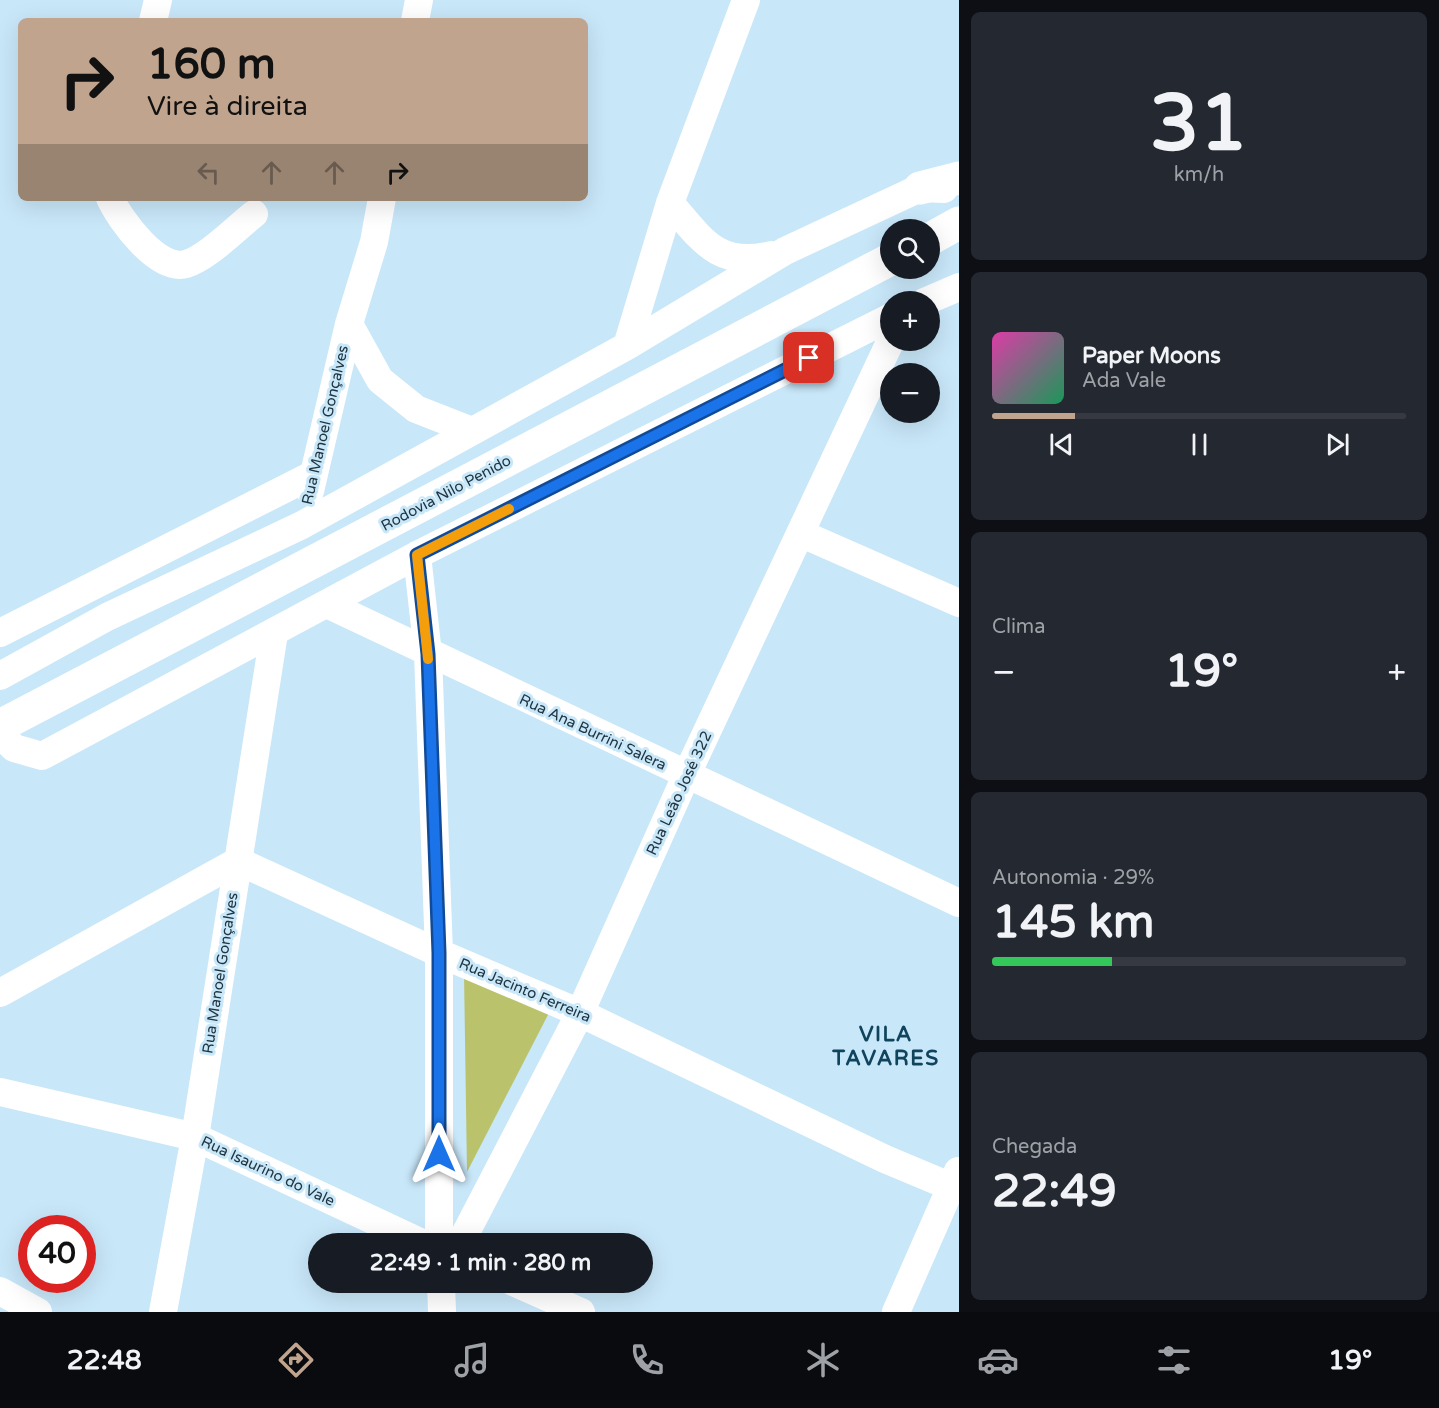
<!DOCTYPE html>
<html lang="pt">
<meta charset="utf-8">
<style>
:root{--surface:#171b24;--page:#242831;--text:#f1f3f6;--muted:#9ea1a6;--line:#363941;--accent:#c0a48e}
body{margin:0;font-family:"Varela Round",sans-serif;background:var(--page);color:var(--text);height:100vh;display:flex;flex-direction:column;font-size:22px;white-space:nowrap}
*{box-sizing:border-box;margin:0}
p{font-size:20px;color:var(--muted)}
.icon{flex:none;width:33px;height:33px;fill:none;stroke:currentColor;stroke-width:2;stroke-linecap:round;stroke-linejoin:round}
.map{position:relative;flex:1;overflow:hidden}
.panel{display:flex;flex-direction:column;gap:12px;padding:12px;background:#0d0f14;width:480px}
.panel>*{flex:none}
.hud{position:absolute;left:18px;top:18px;width:570px;height:183px;border-radius:9px;box-shadow:0 6px 24px #0002;background:#c0a48e;color:#111;overflow:hidden}
.fabs{position:absolute;left:880px;top:219px;display:grid;gap:12px}
.fabs a{display:grid;place-items:center;width:60px;height:60px;border-radius:50%;background:var(--surface);box-shadow:0 6px 24px #0002;font-size:30px}
.speed{position:absolute;left:18px;top:1215px;display:flex;gap:12px;font-size:30px;font-weight:700;text-align:center}
.speed>*{display:grid;place-content:center;width:78px;height:78px;border-radius:50%;background:var(--surface);box-shadow:0 6px 24px #0002;line-height:1}
.speed .limit{border:9px solid #d22;background:#fff;color:#111}
.pin{position:absolute;display:grid;place-items:center;width:51px;height:51px;color:#fff;margin:-26px;border-radius:12px;box-shadow:0 3px 9px #0006}
.me{position:absolute;width:66px;margin:-33px;rotate:0deg;stroke-linejoin:round;filter:drop-shadow(0 0 4px #0008)}
.turn{display:flex;align-items:center;gap:21px;height:126px;padding:0 30px;font-size:27px}
.turn .icon{width:78px;height:78px;stroke-width:2.5}
.turn b{display:block;font-size:42px;line-height:51px}
.lanes{display:flex;align-items:center;height:57px;padding:0 30px;background:#0003;justify-content:center;gap:30px;direction:ltr}
.lanes .off{opacity:.35}
.big{font-size:45px;font-weight:800;line-height:1.1}
.panel .tile{flex:1;display:flex;flex-direction:column;justify-content:center;gap:9px;min-width:0;padding:0 21px;border-radius:9px;background:var(--page)}
.panel .dial{align-items:center;gap:0}
.dial b{font-size:78px;line-height:1}
.song{display:flex;align-items:center;gap:18px}
.cover{width:72px;height:72px;border-radius:9px;background:linear-gradient(135deg,hsl(320 70% 55%),hsl(150 70% 35%))}
.played{height:6px;border-radius:3px;background:linear-gradient(90deg,var(--accent) 20%,var(--line) 20%)}
.keys{display:flex;justify-content:space-around;direction:ltr}
.heat{display:flex;justify-content:space-between;align-items:center;font-size:33px;direction:ltr}
.charge{height:9px;border-radius:4px;background:linear-gradient(90deg,#34c759 29%,var(--line) 0)}
.trip{position:absolute;left:308px;top:1233px;width:345px;height:60px;border-radius:30px;background:var(--surface);box-shadow:0 6px 24px #0002;font-weight:800;line-height:60px;text-align:center}
.dock{display:flex;height:96px;justify-content:space-around;align-items:center;background:#090b0e;color:var(--muted)}
.dock .icon{width:42px;height:42px}
.dock .current{color:var(--accent)}
.dock b{font-size:27px;color:var(--text)}
main{display:flex;flex:1;min-height:0}
.map>svg:first-child{display:block}
.green{fill:#bac36c}
.lines{fill:none;stroke-linecap:round;stroke-linejoin:round}
.minor{stroke:#fff;stroke-width:28}
.major{stroke:#fff;stroke-width:33}
.route-casing{stroke:#114b97;stroke-width:15}
.route{stroke:#1a73e8;stroke-width:10}
.slow{stroke:#f59e0b;stroke-width:10}
.labels{text-anchor:middle;dominant-baseline:central;stroke-width:6;stroke-linejoin:round;paint-order:stroke}
.street-label{font-size:15px;fill:#203540;stroke:#c8e7f9}
.district-label{font-size:21px;font-weight:bold;letter-spacing:1.5px;fill:#10445c;stroke:#c8e7f9}
</style>
<main>
<div class="map">
<svg width="959" height="1312" viewBox="0 0 959 1312">
<rect width="100%" height="100%" fill="#c8e7f9"/>
<path class="green" d="M464 973 551 1009 467 1172Z"/>
<g class="lines">
<path class="minor" d="M153 21 158 0
M415 21 419 0
M110 198C120 220 158 272 186 264 207 258 236 228 254 214
M670 203C702 240 718 268 771 255
M924 302 959 287
M349 324 380 380 416 409 472 431
M627 346 670 203 746 0
M310 491 349 324 374 242 382 198
M802 534 959 603
M417 555 428 654 439 953V1244
M327 604 959 903
M0 633 314 474
M0 676 107 617 302 525 627 346 785 251 920 188 944 189
M0 734 14 748 42 756 417 555 891 317
M0 993 238 861 439 953 580 1013 885 1159 959 1190
M0 1092 195 1137 424 1244
M460 1244 580 1013 686 776 891 340
M441 1282 442 1312
M513 1282 581 1312
M0 1291 38 1312
M163 1312 195 1137 274 633
M896 1312 958 1171"/>
<path class="major" d="M920 188 959 178
M930 239 959 223
M0 726 891 259"/>
</g>
<g class="lines">
<g class="route-casing">
<path id="route" d="M439 1154V953L428 654 417 555 809 358"/>
</g>
<use href="#route" class="route"/>
<path class="slow" d="M428 659 417 555 509 509"/>
</g>
<g class="labels">
<g class="street-label">
<text transform="translate(325 425) rotate(-77)">Rua Manoel Gonçalves</text>
<text transform="translate(446 493) rotate(-28)">Rodovia Nilo Penido</text>
<text transform="translate(593 732) rotate(25)">Rua Ana Burrini Salera</text>
<text transform="translate(679 793) rotate(-65)">Rua Leão José 322</text>
<text transform="translate(220 973) rotate(-81)">Rua Manoel Gonçalves</text>
<text transform="translate(525 990) rotate(23)">Rua Jacinto Ferreira</text>
<text transform="translate(268 1171) rotate(25)">Rua Isaurino do Vale</text>
</g>
<g class="district-label">
<text x="886" y="1034">VILA<tspan x="886" dy="24">TAVARES</tspan></text>
</g>
</g>
</svg>
<div class="fabs">
<a><svg class="icon" aria-label="search" viewBox="0 0 24 24"><circle cx="10" cy="10" r="6"/><path d="M15 15l6 6"/></svg></a>
<a>+</a>
<a>−</a>
</div>
<div class="speed"><div class="limit">40</div></div>
<div class="pin" style="left:809px;top:358px;background:#d93025"><svg class="icon" aria-label="arrive" viewBox="0 0 24 24"><path d="M6 21V4h12l-3 4 3 4H6"/></svg></div>
<svg class="me" style="left:439px;top:1154px" viewBox="-20 -20 40 40"><path d="M0-17L14 15 0 8-14 15z" fill="#1a73e8" stroke="#fff" stroke-width="4"/></svg>
<div class="trip">22:49 · 1 min · 280 m</div>
<div class="hud">
<div class="turn"><svg class="icon" aria-label="right" viewBox="0 0 24 24"><path d="M7 20v-9h11M14 6l5 5-5 5"/></svg><div><b>160 m</b>Vire à direita</div></div>
<div class="lanes"><svg class="icon off" aria-label="left" viewBox="0 0 24 24"><path d="M17 20v-9H6M10 6l-5 5 5 5"/></svg><svg class="icon off" aria-label="ahead" viewBox="0 0 24 24"><path d="M12 20V5M6 11l6-6 6 6"/></svg><svg class="icon off" aria-label="ahead" viewBox="0 0 24 24"><path d="M12 20V5M6 11l6-6 6 6"/></svg><svg class="icon" aria-label="right" viewBox="0 0 24 24"><path d="M7 20v-9h11M14 6l5 5-5 5"/></svg></div>
</div>
</div>
<section class="panel">
<div class="tile dial"><b>31</b><p>km/h</p></div>
<div class="tile">
<div class="song"><i class="cover"></i><div><b>Paper Moons</b><p>Ada Vale</p></div></div>
<div class="played"></div>
<div class="keys"><svg class="icon" aria-label="previous" viewBox="0 0 24 24"><path d="M18 5L8 12l10 7zM5 5v14"/></svg><svg class="icon" aria-label="pause" viewBox="0 0 24 24"><path d="M8 5v14M16 5v14"/></svg><svg class="icon" aria-label="next" viewBox="0 0 24 24"><path d="M6 5l10 7-10 7zM19 5v14"/></svg></div>
</div>
<div class="tile"><p>Clima</p>
<div class="heat"><a>−</a><b class="big">19°</b><a>+</a></div>
</div>
<div class="tile"><p>Autonomia · 29%</p><b class="big">145 km</b><div class="charge"></div></div>
<div class="tile"><p>Chegada</p><b class="big">22:49</b></div>
</section>
</main>
<nav class="dock">
<b>22:48</b>
<svg class="icon current" aria-label="directions" viewBox="0 0 24 24"><path d="M12 3l9 9-9 9-9-9zM9 14v-3h6M13 9l2 2-2 2"/></svg>
<svg class="icon" aria-label="music" viewBox="0 0 24 24"><path d="M9 18V5l10-2v13"/><circle cx="6" cy="18" r="3"/><circle cx="16" cy="16" r="3"/></svg>
<svg class="icon" aria-label="phone" viewBox="0 0 24 24"><path d="M5 4h4l2 5-3 2q2 4 5 5l2-3 5 2v4C11 20 4 13 5 4z"/></svg>
<svg class="icon" aria-label="climate" viewBox="0 0 24 24"><path d="M12 3v18M4 7l16 10M4 17L20 7"/></svg>
<svg class="icon" aria-label="car" viewBox="0 0 24 24"><path d="M5 17H2v-5l4-1 3-4h7l3 4 3 1v5h-3M9 17h6M6 11h13"/><circle cx="7" cy="17" r="2"/><circle cx="17" cy="17" r="2"/></svg>
<svg class="icon" aria-label="filters" viewBox="0 0 24 24"><path d="M4 7h16M4 17h16"/><circle cx="9" cy="7" r="2"/><circle cx="15" cy="17" r="2"/></svg>
<b>19°</b>
</nav>
